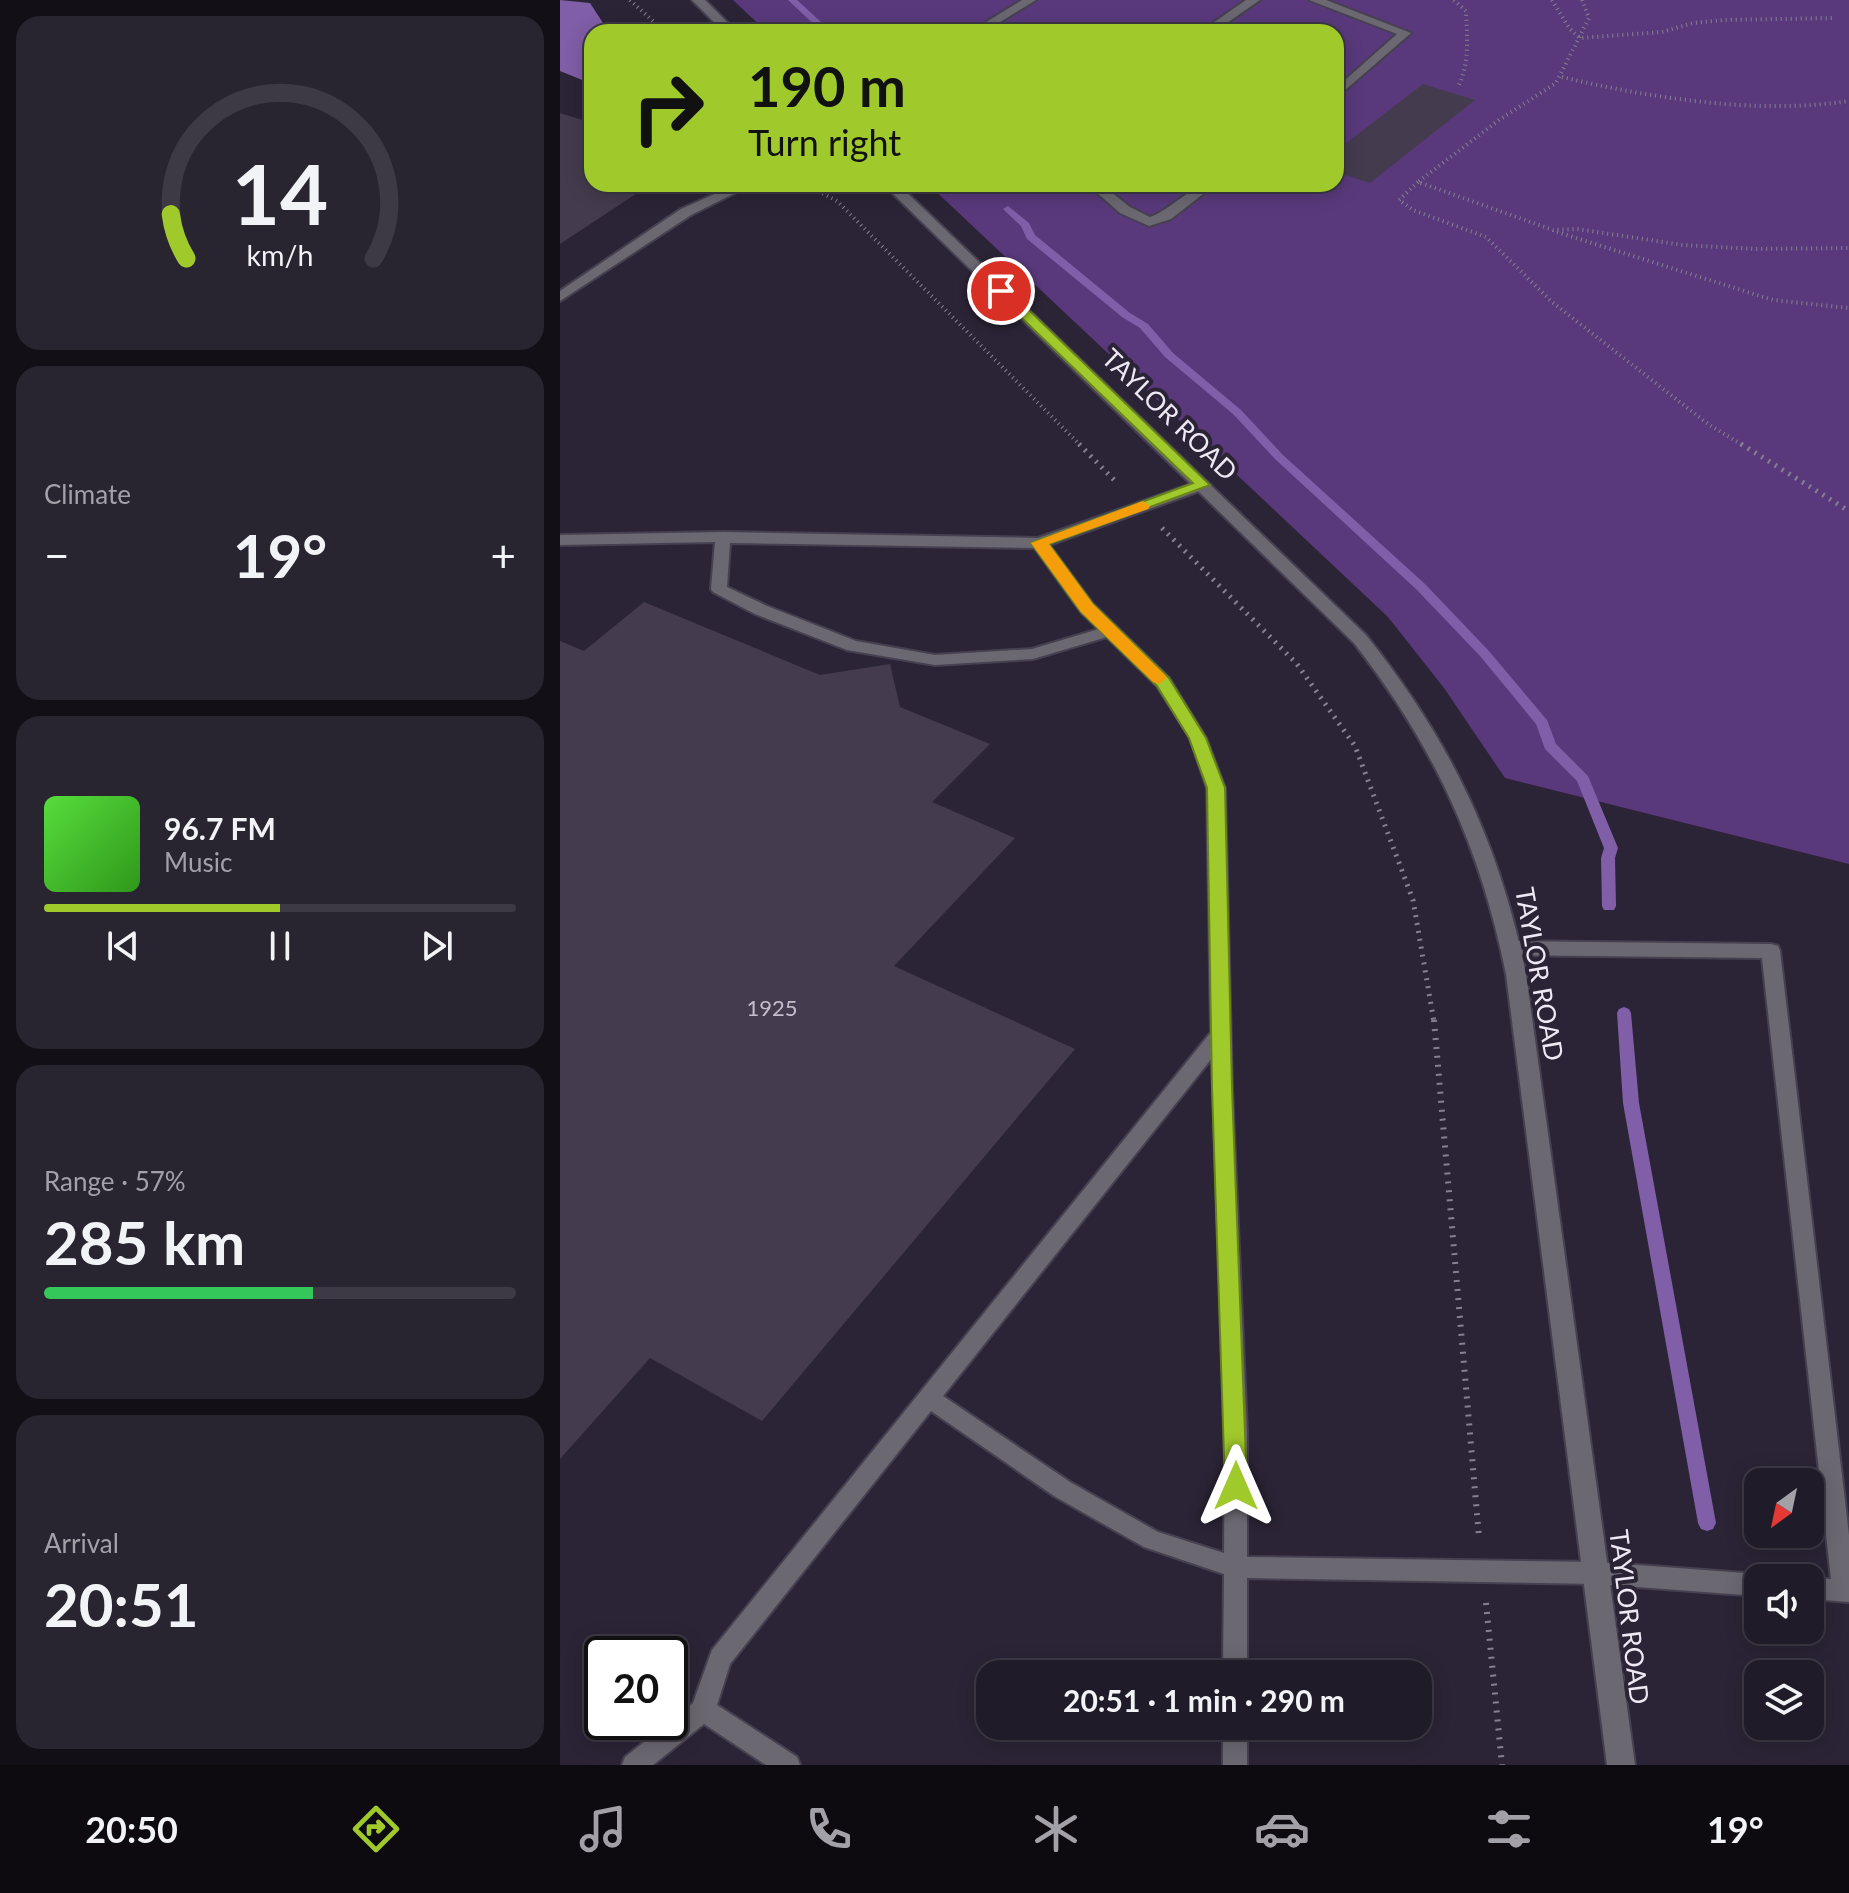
<!DOCTYPE html>
<meta charset="utf-8">
<style>
:root{--surface:#201b28;--page:#282430;--text:#f1f3f6;--muted:#a2a1a8;--line:#3d3945;--accent:#a0c92b}
body{margin:0;font-family:Lato,sans-serif;background:var(--page);color:var(--text);height:100vh;display:flex;flex-direction:column;font-size:30px;white-space:nowrap}
*{box-sizing:border-box;margin:0}
p{font-size:26px;color:var(--muted)}
.icon{flex:none;width:44px;height:44px;fill:none;stroke:currentColor;stroke-width:2;stroke-linecap:round;stroke-linejoin:round}
.map{position:relative;flex:1;overflow:hidden}
.details{display:flex;flex-direction:column;gap:16px;padding:16px;background:#120f16;width:560px}
.details>*{flex:none}
.hud{position:absolute;left:24px;top:24px;width:760px;height:168px;border-radius:24px;box-shadow:0 4px 20px #0003,0 0 0 2px var(--line);background:#a0c92b;color:#111;overflow:hidden}
.needle{width:52px;rotate:213deg}
.fabs{position:absolute;left:1184px;top:1468px;display:grid;gap:16px}
.fabs a{display:grid;place-items:center;width:80px;height:80px;border-radius:16px;background:var(--surface);box-shadow:0 4px 20px #0003,0 0 0 2px var(--line);font-size:40px}
.speed{position:absolute;left:24px;top:1636px;display:flex;gap:16px;font-size:40px;font-weight:700;text-align:center}
.speed>*{display:grid;place-content:center;width:104px;height:104px;border-radius:50%;background:var(--surface);box-shadow:0 4px 20px #0003,0 0 0 2px var(--line);line-height:1}
.speed .limit{border:4px solid #111;border-radius:12px;background:#fff;color:#111}
.pin{position:absolute;display:grid;place-items:center;width:68px;height:68px;color:#fff;margin:-34px;border:4px solid #fff;border-radius:50%;box-shadow:0 2px 8px #0007}
.me{position:absolute;width:88px;margin:-44px;rotate:0deg;stroke-linejoin:round;filter:drop-shadow(0 0 6px #0008)}
.turn{display:flex;align-items:center;gap:28px;height:168px;padding:0 32px;font-size:36px}
.turn .icon{width:104px;height:104px;stroke-width:2.5}
.turn b{display:block;font-size:56px;line-height:68px}
.big{font-size:60px;font-weight:700;line-height:1.1}
.details .widget{flex:1;display:flex;flex-direction:column;justify-content:center;gap:12px;min-width:0;padding:0 28px;border-radius:24px;background:var(--page)}
.details .dial{align-items:center;gap:0}
.dial svg{height:208px;overflow:visible;fill:none;stroke:var(--line);stroke-width:7;stroke-linecap:round;text-anchor:middle}
.dial text{fill:var(--text);stroke:none}
.song{display:flex;align-items:center;gap:24px}
.cover{width:96px;height:96px;border-radius:12px;background:linear-gradient(135deg,hsl(110 70% 55%),hsl(110 70% 35%))}
.played{height:8px;border-radius:4px;background:linear-gradient(90deg,var(--accent) 50%,var(--line) 50%)}
.keys{display:flex;justify-content:space-around;direction:ltr}
.heat{display:flex;justify-content:space-between;align-items:center;font-size:44px;direction:ltr}
.charge{height:12px;border-radius:6px;background:linear-gradient(90deg,#34c759 57%,var(--line) 0)}
.trip{position:absolute;left:416px;top:1660px;width:456px;height:80px;border-radius:24px;background:var(--surface);box-shadow:0 4px 20px #0003,0 0 0 2px var(--line);font-weight:700;line-height:80px;text-align:center}
.tabs{display:flex;height:128px;justify-content:space-around;align-items:center;background:#0d0b10;color:var(--muted)}
.tabs .icon{width:56px;height:56px}
.tabs .active{color:var(--accent)}
.tabs b{font-size:36px;color:var(--text)}
main{display:flex;flex:1;min-height:0}
.map>svg:first-child{display:block}
.green{fill:#59397c}
.water{fill:#805ea8}
.lines{fill:none;stroke-linecap:round;stroke-linejoin:round}
.stream{fill:#805ea8;fill-rule:evenodd}
.building{fill:#443c4e}
.lane-casing{stroke:#464051;stroke-width:4}
.street-casing{stroke:#464051;stroke-width:4}
.path-far2{stroke:#868090;stroke-width:4;stroke-dasharray:1 4;stroke-linecap:butt}
.path-far1{stroke:#868090;stroke-width:5;stroke-dasharray:2 6;stroke-linecap:butt}
.path{stroke:#868090;stroke-width:6;stroke-dasharray:2 7;stroke-linecap:butt}
.lane{fill:#6b6871;fill-rule:evenodd}
.street{fill:#6b6871;fill-rule:evenodd}
.route{fill:#a0c92b;stroke:#68831c;stroke-width:2}
.slow{fill:#f59e0b}
.labels{text-anchor:middle;dominant-baseline:central;stroke-width:8;stroke-linejoin:round;paint-order:stroke}
.number-label{font-size:22px;fill:#c4becb}
.street-label{font-size:26px;fill:#eee9f5;stroke:#2b2436}
</style>
<main>
<section class="details">
<div class="widget dial"><svg viewBox="0 0 100 80">
<path d="M14 69A42 42 0 1 1 86 69"/>
<path d="M14 69A42 42 0 0 1 8 52" stroke="#a0c92b"/>
<text x="50" y="56" font-size="32" font-weight="700">14</text>
<text x="50" y="72" font-size="11">km/h</text>
</svg></div>
<div class="widget"><p>Climate</p>
<div class="heat"><a>−</a><b class="big">19°</b><a>+</a></div>
</div>
<div class="widget">
<div class="song"><i class="cover"></i><div><b>96.7 FM</b><p>Music</p></div></div>
<div class="played"></div>
<div class="keys"><svg class="icon" aria-label="previous" viewBox="0 0 24 24"><path d="M18 5L8 12l10 7zM5 5v14"/></svg><svg class="icon" aria-label="pause" viewBox="0 0 24 24"><path d="M8 5v14M16 5v14"/></svg><svg class="icon" aria-label="next" viewBox="0 0 24 24"><path d="M6 5l10 7-10 7zM19 5v14"/></svg></div>
</div>
<div class="widget"><p>Range · 57%</p><b class="big">285 km</b><div class="charge"></div></div>
<div class="widget"><p>Arrival</p><b class="big">20:51</b></div>
</section>
<div class="map">
<svg width="1289" height="1765" viewBox="0 0 1289 1765">
<rect width="100%" height="100%" fill="#2b2436"/>
<path class="green" d="M173 0H1289V864L945 778 884 688 828 617 368 184H776V32H207Z"/>
<path class="water" d="M0 0 30 3 43 23 54 32H32V84L0 71Z"/>
<g class="lines">
<path class="stream" d="M228 0H237L272 32H262Z
M448 206 469 223 475 235 570 313 588 324 613 353 681 410 723 455 865 584 928 650 987 720 996 744 1028 776 1058 848 1055 858 1056 906 1054 910H1044L1042 906 1041 858 1044 848 1017 781 985 749 976 724 920 656 857 590 715 459 673 414 605 357 580 328 562 317 467 239 461 226 443 209Z
M1064 1007 1069 1009 1071 1013 1079 1103 1156 1523 1153 1529 1147 1531 1141 1529 1138 1523 1063 1103 1057 1013 1059 1009Z"/>
</g>
<path class="building" d="M863 84 915 100 810 183 776 172V151Z
M0 113 32 123V184H91L0 244Z
M84 602 260 675 330 664 340 707 430 744 372 802 455 838 334 966 515 1049 202 1421 90 1358 0 1459V641L24 651Z"/>
<g class="lines">
<g class="lane-casing">
<path id="lane" d="M462 0H476L424 32H410Z
M686 0H700L654 32H640Z
M749 0H766L851 33 776 98V88L837 34Z
M177 184H193L131 215 0 301V291L121 209Z
M527 184H541L570 207 590 217C615 208 629 184 656 184L611 219 589 226 560 213Z
M643 480 651 485 648 488 489 545 533 604 609 678 646 738 665 788 672 1088 687 1432V1557L1037 1562 1198 1574 1206 1578H1198V1596L1037 1584 687 1578V1674H663L664 1574 584 1547 494 1496 371 1411 170 1664 157 1705 237 1757 240 1765H206L144 1724 93 1765H62L65 1757 133 1703 152 1650 651 1032 647 788 630 738 597 686 547 637 473 659 375 665 287 650 195 614 153 592 151 589 155 542 0 545V535L163 532 478 538ZM170 543 475 548 521 612 539 629 472 649 375 655 296 641 207 606 167 587ZM652 1058 665 1432 664 1553 598 1532 510 1482 383 1396Z
M952 941 1211 944 1218 946 1220 951 1289 1535V1602L1250 1599 1248 1578 1271 1579 1202 958 952 955 945 953 943 948 945 943Z
M663 1726H687V1765H663Z"/>
</g>
<g class="street-casing">
<path id="street" d="M132 0H145L177 32H164Z
M323 184H338L806 635C890 740 939 842 966 974L1075 1765H1047L946 974C920 846 874 746 794 643Z"/>
</g>
<path class="path-far2" d="M70 0 105 32
M894 0 906 11C907 37 910 63 898 87
M992 0 1009 28 1020 38 1102 32 1133 23 1163 20 1275 18
M1022 0 1029 18 996 83 939 120 858 182 993 230 1017 229 1123 245 1195 249 1289 248
M1002 77C1090 98 1199 115 1289 101
M858 182 839 200 853 210 926 237 992 302 1148 424 1184 446
M245 184 277 201 521 446
M997 232 1213 300 1289 308"/>
<path class="path-far1" d="M519 444 558 484
M1181 444 1289 511
M602 528 737 664 795 746 853 900 874 1022"/>
<path class="path" d="M874 1020 919 1537
M926 1603 942 1765"/>
<use href="#lane" class="lane"/>
<use href="#street" class="street"/>
</g>
<path class="route" d="M441 287 446 288 650 485 489 544 533 604 609 678 646 738 665 788 672 1088 687 1486 684 1493 676 1496 668 1493 665 1486 652 1088 647 788 629 738 597 686 521 612 471 543 633 483 437 294 435 291Z"/>
<path class="slow" d="M583 501 590 506 588 509 489 544 533 604 605 675 607 678 599 684 593 682 521 612 471 543Z"/>
<g class="labels">
<g class="number-label">
<text x="212" y="1007">1925</text>
</g>
<g class="street-label">
<text transform="translate(610 414) rotate(44)">TAYLOR ROAD</text>
<text transform="translate(980 974) rotate(80)">TAYLOR ROAD</text>
<text transform="translate(1070 1617) rotate(83)">TAYLOR ROAD</text>
</g>
</g>
</svg>
<div class="fabs">
<a><svg class="needle" viewBox="-14 -14 28 28"><path d="M0-13l5 13h-10z" fill="#e53935"/><path d="M0 13l5-13h-10z" fill="#a2a1a8"/></svg></a>
<a><svg class="icon" aria-label="sound" viewBox="0 0 24 24"><path d="M4 9h4l5-4v14l-5-4H4zM17 9q2 3 0 6"/></svg></a>
<a><svg class="icon" aria-label="layers" viewBox="0 0 24 24"><path d="M12 4l9 5-9 5-9-5zM3 14l9 5 9-5"/></svg></a>
</div>
<div class="speed"><div class="limit">20</div></div>
<div class="pin" style="left:441px;top:291px;background:#d93025"><svg class="icon" aria-label="arrive" viewBox="0 0 24 24"><path d="M6 21V4h12l-3 4 3 4H6"/></svg></div>
<svg class="me" style="left:676px;top:1486px" viewBox="-20 -20 40 40"><path d="M0-17L14 15 0 8-14 15z" fill="#a0c92b" stroke="#fff" stroke-width="4"/></svg>
<div class="trip">20:51 · 1 min · 290 m</div>
<div class="hud">
<div class="turn"><svg class="icon" aria-label="right" viewBox="0 0 24 24"><path d="M7 20v-9h11M14 6l5 5-5 5"/></svg><div><b>190 m</b>Turn right</div></div>
</div>
</div>
</main>
<nav class="tabs">
<b>20:50</b>
<svg class="icon active" aria-label="directions" viewBox="0 0 24 24"><path d="M12 3l9 9-9 9-9-9zM9 14v-3h6M13 9l2 2-2 2"/></svg>
<svg class="icon" aria-label="music" viewBox="0 0 24 24"><path d="M9 18V5l10-2v13"/><circle cx="6" cy="18" r="3"/><circle cx="16" cy="16" r="3"/></svg>
<svg class="icon" aria-label="phone" viewBox="0 0 24 24"><path d="M5 4h4l2 5-3 2q2 4 5 5l2-3 5 2v4C11 20 4 13 5 4z"/></svg>
<svg class="icon" aria-label="climate" viewBox="0 0 24 24"><path d="M12 3v18M4 7l16 10M4 17L20 7"/></svg>
<svg class="icon" aria-label="car" viewBox="0 0 24 24"><path d="M5 17H2v-5l4-1 3-4h7l3 4 3 1v5h-3M9 17h6M6 11h13"/><circle cx="7" cy="17" r="2"/><circle cx="17" cy="17" r="2"/></svg>
<svg class="icon" aria-label="filters" viewBox="0 0 24 24"><path d="M4 7h16M4 17h16"/><circle cx="9" cy="7" r="2"/><circle cx="15" cy="17" r="2"/></svg>
<b>19°</b>
</nav>
